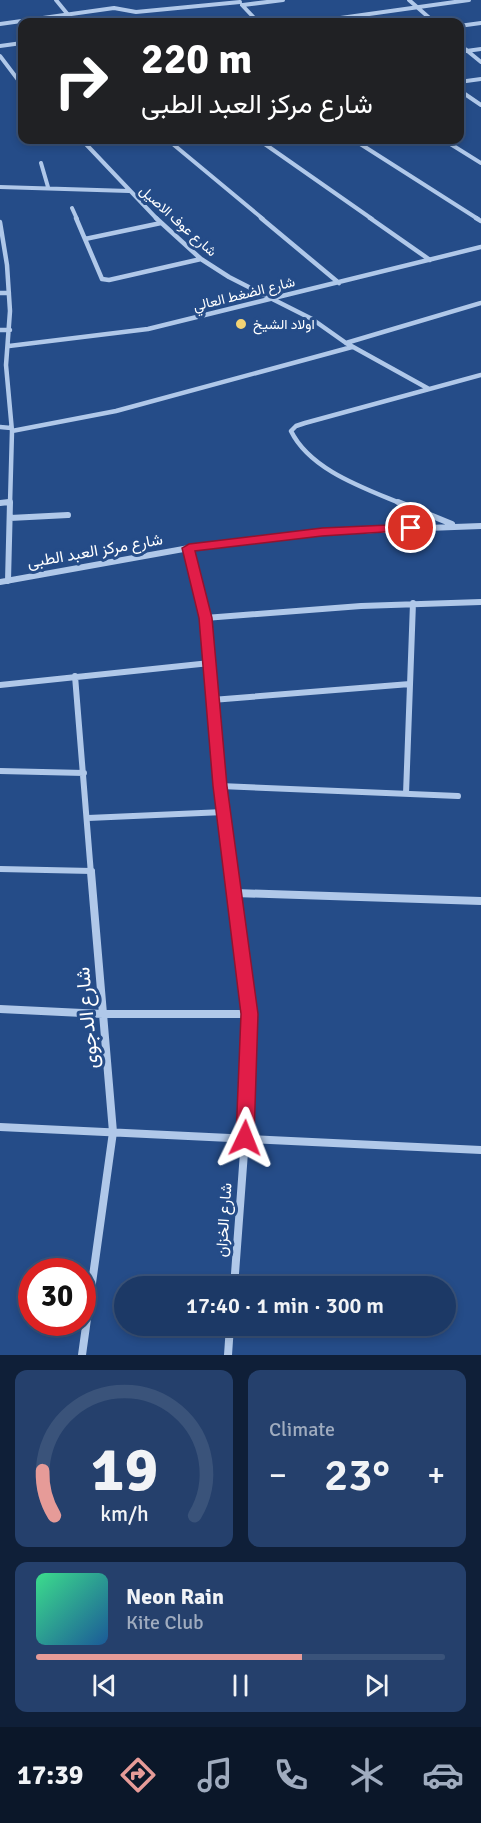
<!DOCTYPE html>
<meta charset="utf-8">
<style>
:root{--surface:#1c3966;--page:#25406c;--text:#f1f3f6;--muted:#a0acbf;--line:#3a537a;--accent:#e69b98}
body{margin:0;font-family:Signika,Vazirmatn,sans-serif;background:var(--page);color:var(--text);height:100vh;display:flex;flex-direction:column;font-size:22px;white-space:nowrap}
*{box-sizing:border-box;margin:0}
p{font-size:20px;color:var(--muted)}
.icon{flex:none;width:33px;height:33px;fill:none;stroke:currentColor;stroke-width:2;stroke-linecap:round;stroke-linejoin:round}
.map{position:relative;height:1355px;overflow:hidden}
.panel{display:flex;flex-direction:column;gap:15px;padding:15px;background:#0f1f38;flex:1}
.panel>*{flex:none}
.hud{position:absolute;left:18px;top:18px;width:446px;height:126px;border-radius:12px;box-shadow:0 3px 9px #0003,0 0 0 2px var(--line);background:#202124;color:#fff;overflow:hidden}
.speed{position:absolute;left:18px;top:1258px;display:flex;gap:12px;font-size:30px;font-weight:700;text-align:center}
.speed>*{display:grid;place-content:center;width:78px;height:78px;border-radius:50%;background:var(--surface);box-shadow:0 3px 9px #0003,0 0 0 2px var(--line);line-height:1}
.speed .limit{border:9px solid #d22;background:#fff;color:#111}
.pin{position:absolute;display:grid;place-items:center;width:51px;height:51px;color:#fff;margin:-26px;border:3px solid #fff;border-radius:50%;box-shadow:0 2px 6px #0007}
.me{position:absolute;width:66px;margin:-33px;rotate:2deg;stroke-linejoin:round;filter:drop-shadow(0 0 4px #0008)}
.turn{display:flex;align-items:center;gap:21px;height:126px;padding:0 24px;font-size:27px}
.turn .icon{width:78px;height:78px;stroke-width:2.5}
.turn b{display:block;font-size:42px;line-height:51px}
.big{font-size:45px;font-weight:600;line-height:1.1}
.panel .widget{flex:1;display:flex;flex-direction:column;justify-content:center;gap:9px;min-width:0;padding:0 21px;border-radius:12px;background:var(--page)}
.panel .dial{align-items:center;gap:0}
.dial svg{height:156px;overflow:visible;fill:none;stroke:var(--line);stroke-width:7;stroke-linecap:round;text-anchor:middle}
.dial text{fill:var(--text);stroke:none}
.song{display:flex;align-items:center;gap:18px}
.cover{width:72px;height:72px;border-radius:9px;background:linear-gradient(135deg,hsl(150 70% 55%),hsl(210 70% 35%))}
.played{height:6px;border-radius:3px;background:linear-gradient(90deg,var(--accent) 65%,var(--line) 65%)}
.keys{display:flex;justify-content:space-around;direction:ltr}
.heat{display:flex;justify-content:space-between;align-items:center;font-size:33px;direction:ltr}
.panel .tiles{flex:1;display:grid;gap:15px;grid-template-columns:1fr 1fr}
.widget:last-child{grid-column:span 2}
.trip{position:absolute;left:114px;top:1276px;width:342px;height:60px;border-radius:30px;background:var(--surface);box-shadow:0 3px 9px #0003,0 0 0 2px var(--line);font-weight:600;line-height:60px;text-align:center}
.dock{display:flex;height:96px;justify-content:space-around;align-items:center;background:#0b1729;color:var(--muted)}
.dock .icon{width:42px;height:42px}
.dock .on{color:var(--accent)}
.dock b{font-size:27px;color:var(--text)}
.map>svg:first-child{display:block}
.lines{fill:none;stroke-linecap:round;stroke-linejoin:round}
.street-far3{stroke:#b0c8e9;stroke-width:4}
.street-far2{stroke:#b0c8e9;stroke-width:4.5}
.street-far1{stroke:#b0c8e9;stroke-width:6}
.street{stroke:#b0c8e9;stroke-width:8}
.route{fill:#e11d48;stroke:#92132f;stroke-width:1.5}
.poi-dot{fill:#f3d374;stroke:#254c88;stroke-width:2}
.labels{text-anchor:middle;dominant-baseline:central;stroke-width:6;stroke-linejoin:round;paint-order:stroke}
.far-street-label{font-size:14px;fill:#fff;stroke:#254c88}
.far-poi-label{font-size:14px;fill:#fff;stroke:#254c88;text-anchor:start}
.street-label{font-size:16px;fill:#fff;stroke:#254c88}
.near-street-label{font-size:20px;fill:#fff;stroke:#254c88}
</style>
<div class="map">
<svg width="481" height="1355" viewBox="0 0 481 1355">
<rect width="100%" height="100%" fill="#254c88"/>
<g class="lines">
<path class="street-far3" d="M56 0 74 22
M409 0 434 22
M242 5 258 22
M243 5 283 0
M217 22 254 18
M312 22 469 0
M0 24 114 8 136 12 240 2
M459 26 481 23
M459 44 481 62
M0 46 22 43
M459 52 481 49
M0 56 22 85
M459 82 481 79
M459 90 481 105
M82 140 157 219
M168 140 263 219
M259 140 372 219
M354 140 478 219
M444 140 481 163
M41 163 48 187
M0 187 129 191
M72 208 77 219"/>
<path class="street-far2" d="M76 218 102 279 109 280 201 259
M156 218 201 259 229 277 312 319 346 343 429 389
M261 218 339 283
M370 218 430 260
M476 218 481 221
M0 222 7 265 10 311 6 365 12 431 10 504
M85 239 161 223
M0 293H9
M0 330H10
M346 343 481 303
M9 346 148 329 481 247
M0 427 11 428
M12 431 116 411 352 347
M0 503 10 502
M402 504C364 488 310 470 291 431L296 426 305 423 481 375"/>
<path class="street-far1" d="M398 502 452 524
M0 503 9 502
M10 518 68 515
M189 548 205 618 220 786 231 874
M8 581 10 502
M0 582 189 548 322 532 481 526
M205 618 361 606 481 602
M75 676 91 874
M0 685 210 663
M212 700 410 684
M0 771 84 773
M220 786 458 796
M406 794 413 603
M88 818 224 812
M0 869 92 871"/>
<path class="street" d="M231 872 249 1014 245 1139 234 1287
M235 893 481 901
M0 1009 103 1014H249
M0 1127 481 1150
M82 1355 113 1132 91 872
M228 1355 230 1326"/>
</g>
<path class="route" d="M411 524 415 525V530L322 536 195 551 212 618 227 786 258 1014 254 1138 252 1144 245 1147 239 1144 236 1138 241 1014 213 786 199 618 182 548 189 544 322 528Z"/>
<circle class="poi-dot" cx="241" cy="324" r="6"/>
<g class="labels">
<g class="far-street-label">
<text transform="translate(178 221) rotate(42)">شارع عوف الاصيل</text>
<text transform="translate(244 294) rotate(-14)">شارع الضغط العالي</text>
</g>
<g class="far-poi-label">
<text x="253" y="324">اولاد الشيخ</text>
</g>
<g class="street-label">
<text transform="translate(95 551) rotate(-10)">شارع مركز العبد الطبى</text>
<text transform="translate(224 1220) rotate(-86)">شارع الخزان</text>
</g>
<g class="near-street-label">
<text transform="translate(87 1018) rotate(-95)">شارع الدجوى</text>
</g>
</g>
</svg>
<div class="speed"><div class="limit">30</div></div>
<div class="pin" style="left:411px;top:528px;background:#d93025"><svg class="icon" aria-label="arrive" viewBox="0 0 24 24"><path d="M6 21V4h12l-3 4 3 4H6"/></svg></div>
<svg class="me" style="left:245px;top:1138px" viewBox="-20 -20 40 40"><path d="M0-17L14 15 0 8-14 15z" fill="#e11d48" stroke="#fff" stroke-width="4"/></svg>
<div class="trip">17:40 · 1 min · 300 m</div>
<div class="hud">
<div class="turn"><svg class="icon" aria-label="right" viewBox="0 0 24 24"><path d="M7 20v-9h11M14 6l5 5-5 5"/></svg><div><b>220 m</b>شارع مركز العبد الطبى</div></div>
</div>
</div>
<section class="panel">
<div class="tiles">
<div class="widget dial"><svg viewBox="0 0 100 80">
<path d="M14 69A42 42 0 1 1 86 69"/>
<path d="M14 69A42 42 0 0 1 8 46" stroke="#e69b98"/>
<text x="50" y="56" font-size="32" font-weight="700">19</text>
<text x="50" y="72" font-size="11">km/h</text>
</svg></div>
<div class="widget"><p>Climate</p>
<div class="heat"><a>−</a><b class="big">23°</b><a>+</a></div>
</div>
<div class="widget">
<div class="song"><i class="cover"></i><div><b>Neon Rain</b><p>Kite Club</p></div></div>
<div class="played"></div>
<div class="keys"><svg class="icon" aria-label="previous" viewBox="0 0 24 24"><path d="M18 5L8 12l10 7zM5 5v14"/></svg><svg class="icon" aria-label="pause" viewBox="0 0 24 24"><path d="M8 5v14M16 5v14"/></svg><svg class="icon" aria-label="next" viewBox="0 0 24 24"><path d="M6 5l10 7-10 7zM19 5v14"/></svg></div>
</div>
</div>
</section>
<nav class="dock">
<b>17:39</b>
<svg class="icon on" aria-label="directions" viewBox="0 0 24 24"><path d="M12 3l9 9-9 9-9-9zM9 14v-3h6M13 9l2 2-2 2"/></svg>
<svg class="icon" aria-label="music" viewBox="0 0 24 24"><path d="M9 18V5l10-2v13"/><circle cx="6" cy="18" r="3"/><circle cx="16" cy="16" r="3"/></svg>
<svg class="icon" aria-label="phone" viewBox="0 0 24 24"><path d="M5 4h4l2 5-3 2q2 4 5 5l2-3 5 2v4C11 20 4 13 5 4z"/></svg>
<svg class="icon" aria-label="climate" viewBox="0 0 24 24"><path d="M12 3v18M4 7l16 10M4 17L20 7"/></svg>
<svg class="icon" aria-label="car" viewBox="0 0 24 24"><path d="M5 17H2v-5l4-1 3-4h7l3 4 3 1v5h-3M9 17h6M6 11h13"/><circle cx="7" cy="17" r="2"/><circle cx="17" cy="17" r="2"/></svg>
</nav>
